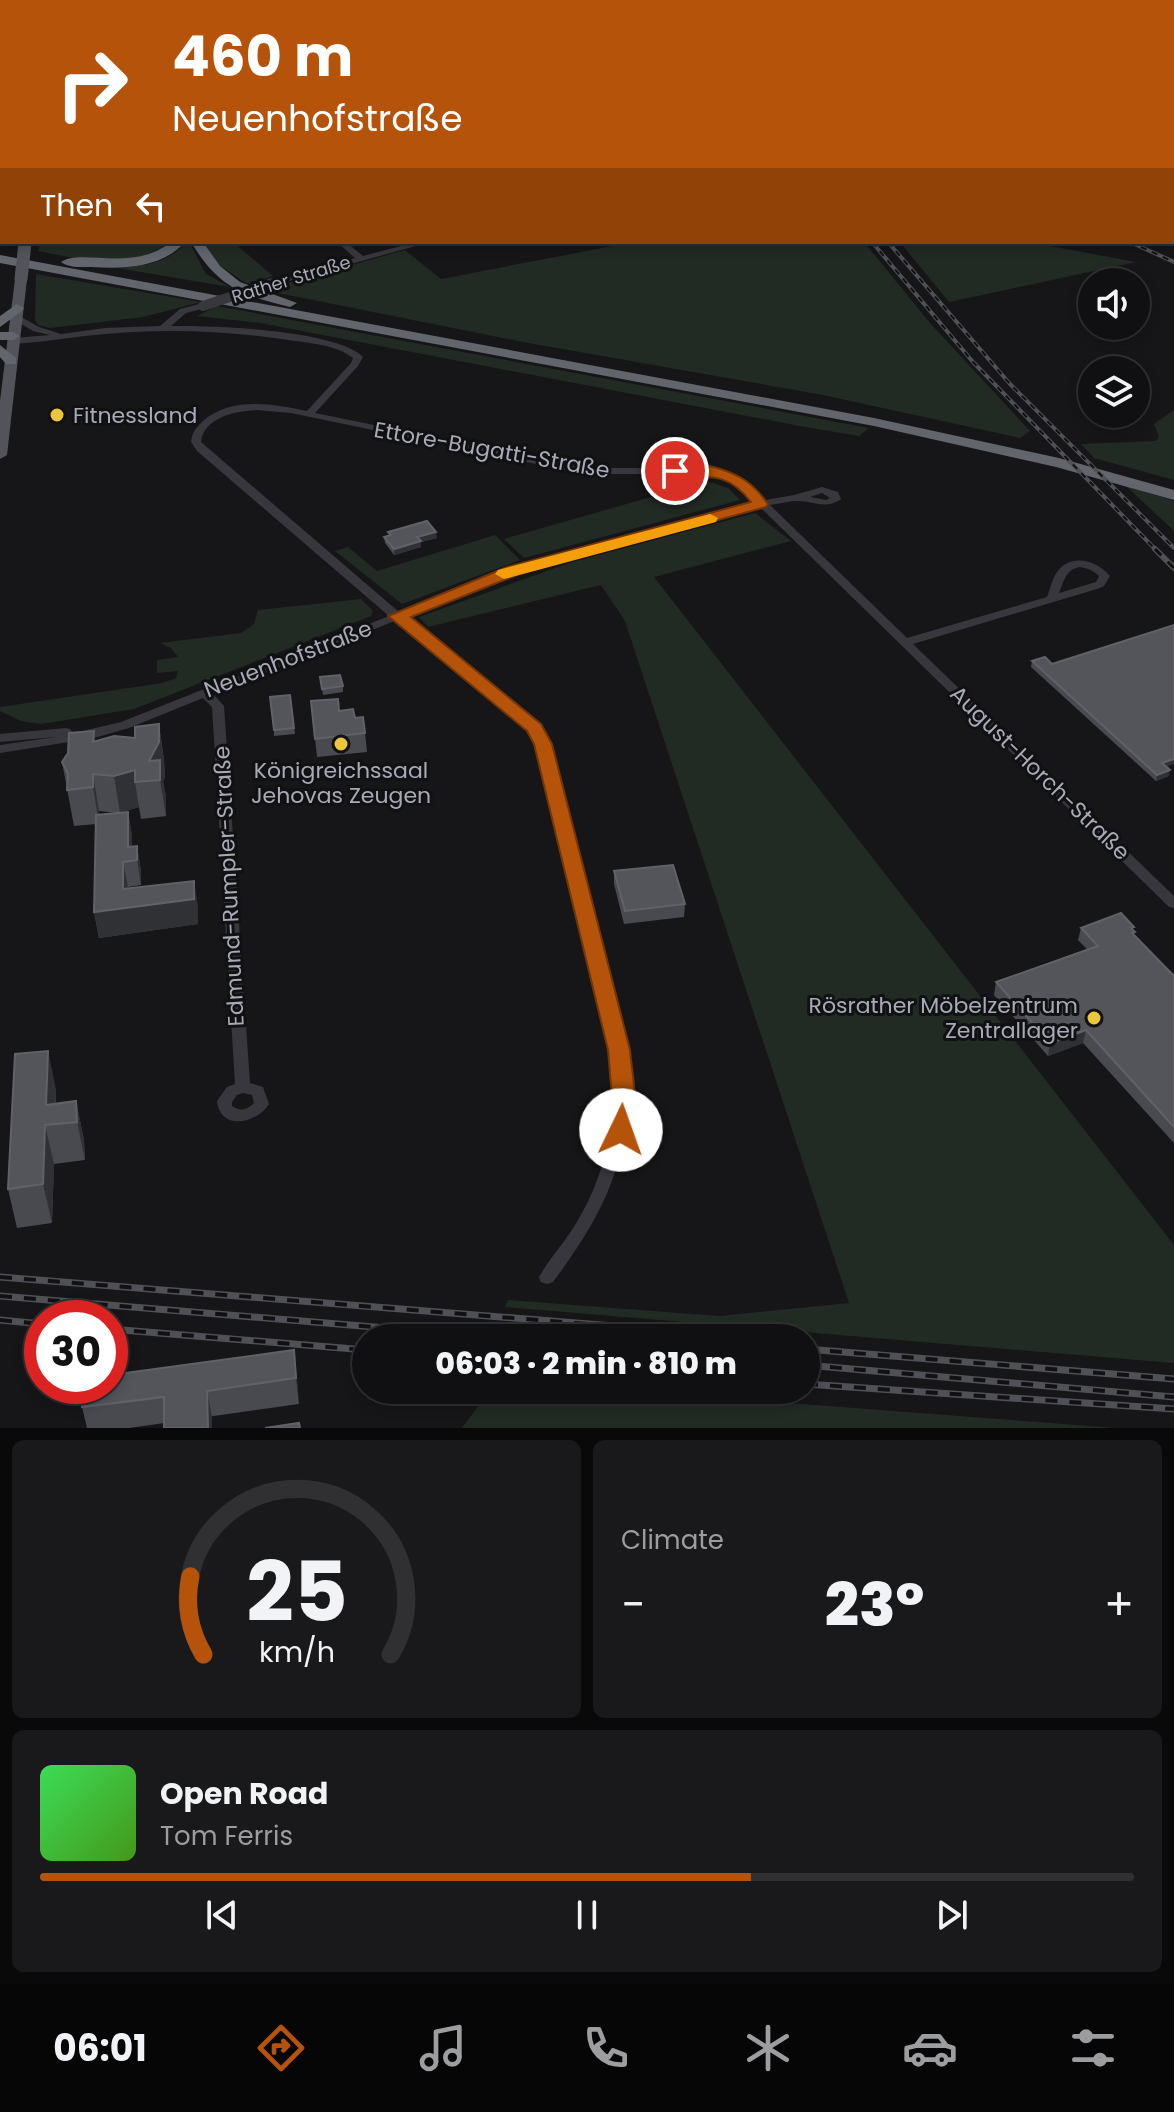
<!DOCTYPE html>
<meta charset="utf-8">
<style>
:root{--surface:#101012;--page:#19191b;--text:#f1f3f6;--muted:#9c9d9f;--line:#303032;--accent:#b45309}
body{margin:0;font-family:Poppins,sans-serif;background:var(--page);color:var(--text);height:100vh;display:flex;flex-direction:column;font-size:30px;white-space:nowrap}
*{box-sizing:border-box;margin:0}
p{font-size:26px;color:var(--muted)}
.icon{flex:none;width:44px;height:44px;fill:none;stroke:currentColor;stroke-width:2;stroke-linecap:round;stroke-linejoin:round}
.map{position:relative;height:1428px;overflow:hidden}
.side{display:flex;flex-direction:column;gap:12px;padding:12px;background:#09090a;flex:1}
.side>*{flex:none}
.hud{position:absolute;left:0px;top:0px;width:1174px;height:244px;box-shadow:0 4px 12px #0003,0 0 0 2px var(--line);background:#b45309;color:#fff;overflow:hidden}
.controls{position:absolute;left:1078px;top:268px;display:grid;gap:16px}
.controls a{display:grid;place-items:center;width:72px;height:72px;border-radius:50%;background:var(--surface);box-shadow:0 4px 12px #0003,0 0 0 2px var(--line);font-size:40px}
.speed{position:absolute;left:24px;top:1300px;display:flex;gap:16px;font-size:40px;font-weight:700;text-align:center}
.speed>*{display:grid;place-content:center;width:104px;height:104px;border-radius:50%;background:var(--surface);box-shadow:0 4px 12px #0003,0 0 0 2px var(--line);line-height:1}
.speed .limit{border:12px solid #d22;background:#fff;color:#111}
.pin{position:absolute;display:grid;place-items:center;width:68px;height:68px;color:#fff;margin:-34px;border:4px solid #fff;border-radius:50%;box-shadow:0 2px 8px #0007}
.me{position:absolute;width:88px;margin:-44px;rotate:3deg;stroke-linejoin:round;filter:drop-shadow(0 0 6px #0008)}
.turn{display:flex;align-items:center;gap:28px;height:168px;padding:0 40px;font-size:36px}
.turn .icon{width:104px;height:104px;stroke-width:2.5}
.turn b{display:block;font-size:56px;line-height:68px}
.then{display:flex;align-items:center;height:76px;padding:0 40px;background:#0003;gap:16px;font-size:30px}
.big{font-size:60px;font-weight:800;line-height:1.1}
.side .widget{flex:1;display:flex;flex-direction:column;justify-content:center;gap:12px;min-width:0;padding:0 28px;border-radius:12px;background:var(--page)}
.side .dial{align-items:center;gap:0}
.dial svg{height:208px;overflow:visible;fill:none;stroke:var(--line);stroke-width:7;stroke-linecap:round;text-anchor:middle}
.dial text{fill:var(--text);stroke:none}
.song{display:flex;align-items:center;gap:24px}
.cover{width:96px;height:96px;border-radius:12px;background:linear-gradient(135deg,hsl(130 70% 55%),hsl(100 70% 35%))}
.played{height:8px;border-radius:4px;background:linear-gradient(90deg,var(--accent) 65%,var(--line) 65%)}
.keys{display:flex;justify-content:space-around;direction:ltr}
.heat{display:flex;justify-content:space-between;align-items:center;font-size:44px;direction:ltr}
.side .tiles{flex:1;display:grid;gap:12px;grid-template-columns:1fr 1fr}
.widget:last-child{grid-column:span 2}
.trip{position:absolute;left:352px;top:1324px;width:468px;height:80px;border-radius:40px;background:var(--surface);box-shadow:0 4px 12px #0003,0 0 0 2px var(--line);font-weight:800;line-height:80px;text-align:center}
.tab-bar{display:flex;height:128px;justify-content:space-around;align-items:center;background:#060607;color:var(--muted)}
.tab-bar .icon{width:56px;height:56px}
.tab-bar .active{color:var(--accent)}
.tab-bar b{font-size:36px;color:var(--text)}
.map>svg:first-child{display:block}
.green{fill:#222a24}
.lines{fill:none;stroke-linecap:round;stroke-linejoin:round}
.minor{fill:#37373d;fill-rule:evenodd}
.major{fill:#53545b;fill-rule:evenodd}
.highway{fill:#63656d;fill-rule:evenodd}
.rail-far2-casing{stroke:#505157;stroke-width:4}
.rail-far1-casing{stroke:#505157;stroke-width:6}
.rail-casing{stroke:#505157;stroke-width:7}
.rail-far2{stroke:#111113;stroke-width:2;stroke-dasharray:6;stroke-linecap:butt}
.rail-far1{stroke:#111113;stroke-width:3;stroke-dasharray:9;stroke-linecap:butt}
.rail{stroke:#111113;stroke-width:4;stroke-dasharray:12;stroke-linecap:butt}
.minor-bridge{stroke:#37373d;stroke-width:10}
.major-bridge{stroke:#53545b;stroke-width:13}
.wall{fill:#494a50;fill-rule:evenodd}
.shaded-wall{fill:#303135}
.building{fill:#53555b;stroke:#616269;stroke-width:2}
.route{fill:#b45309;stroke:#753606;stroke-width:2}
.slow{fill:#f59e0b}
.poi-dot{fill:#ebc53a;stroke:#111113;stroke-width:3}
.labels{text-anchor:middle;dominant-baseline:central;stroke-width:6;stroke-linejoin:round;paint-order:stroke}
.far-street-label{font-size:18px;fill:#a8abb7;stroke:#111113}
.poi-label{font-size:22px;fill:#a8abb7;stroke:#111113;text-anchor:start}
.street-label{font-size:22px;fill:#a8abb7;stroke:#111113}
</style>
<div class="map">
<svg width="1174" height="1428" viewBox="0 0 1174 1428">
<rect width="100%" height="100%" fill="#161618"/>
<path class="green" d="M41 242H170C131 271 82 260 38 251Z
M185 242H189L206 274 230 287 111 267C135 268 171 264 185 242Z
M203 242H233L273 276 247 284 219 265Z
M633 242H864L930 323 1030 431 1020 438 823 395 523 342 263 290 405 250 441 279Z
M900 242H1029L1136 262 949 302Z
M36 274 201 302 143 317 50 328 38 325 35 320Z
M217 306 869 428 859 436 805 427 260 323 197 316Z
M1174 410V480L1094 458 1081 444 1156 441 1159 437 1154 424Z
M707 481 728 488 740 500 524 558 504 539Z
M1126 486 1174 501V531Z
M755 513 791 541 654 577 1174 1245V1363L505 1307 508 1300 719 1316 849 1303 625 621 601 585 428 627 419 617 569 563Z
M495 535 520 560 402 604 335 551 348 547 377 571Z
M361 599 373 611 371 616 134 709 41 724 21 721 0 711V707L162 683 176 678 178 671 157 673V660L178 657 171 648 160 643 241 633 254 624 258 610Z
M490 1390H616L1116 1428H462Z"/>
<g class="lines">
<path class="minor" d="M119 0H125L126 2H120Z
M441 0H456L459 2H444Z
M540 0H548L547 2H539Z
M687 0H693V2H687Z
M1172 58H1174V62H1172Z
M337 242H346L363 256 416 242H430L275 285H269L268 283 355 258Z
M203 303 206 304V308L186 313 171 326C213 325 331 330 361 355L363 357 358 366 315 413 584 468H710L741 477 765 500 794 495 822 487 838 492 841 499C826 510 814 501 797 501 788 501 779 504 770 505L907 638 1047 597C1050 589 1052 579 1057 572 1071 552 1098 561 1110 576L1104 586 1097 589 913 644 1174 896V908L1169 907 760 507 517 572 407 616 538 725 549 744 626 1050C634 1149 612 1203 553 1282L547 1284 541 1282 539 1277C550 1257 567 1240 578 1220 610 1167 616 1110 612 1050L537 744 529 730 397 620 213 694 224 706 250 1083 263 1087 269 1104C257 1124 220 1131 217 1101L227 1087 235 1084 212 707 203 698 129 728 94 738 0 753V745L55 737 0 742V734L66 728 70 729 72 732 70 734 121 722 389 616 197 451 191 442C192 432 196 428 203 421 231 396 274 404 307 411L351 363 353 358C336 345 315 344 295 341 232 331 168 328 105 334 78 336 52 341 26 343L14 344 9 341 14 338 50 335 33 331 13 319V315L16 314 39 327 61 334 105 328 160 326 180 309ZM256 410 291 413 584 474H709L733 481 755 502 509 568 399 612 201 442C204 417 236 411 256 410ZM822 493 830 498 826 500 810 497ZM1080 567C1088 568 1094 571 1099 576L1096 582 1059 593C1064 581 1066 569 1080 567ZM243 1093 252 1095 254 1103C247 1110 241 1112 232 1106V1102L237 1095Z"/>
<path class="major" d="M333 0H344L331 2Z
M0 106H2L0 113Z
M0 163H2V171H0Z
M21 275 27 279 7 455 0 459V401L15 279Z"/>
<path class="highway" d="M171 242H185C162 268 124 269 91 267 81 267 69 268 61 262 81 248 132 273 171 242Z
M191 242H203L220 266 240 282 297 303 290 307C241 295 218 287 191 242Z
M0 255 874 418 1059 458 1174 490V500L1056 467 874 426 0 263Z
M17 304 24 308 22 311 0 327V316Z
M0 332H13L20 336 13 340H0Z
M0 345 16 358V364H6L0 357Z"/>
<g class="rail-far2-casing">
<path id="rail-far2" d="M827 0 831 2
M848 0 851 2
M872 242 973 362 1157 551
M888 242 1010 384 1174 548
M1130 242 1174 262"/>
</g>
<g class="rail-far1-casing">
<path id="rail-far1" d="M1155 549 1174 568"/>
</g>
<g class="rail-casing">
<path id="rail" d="M0 1277 763 1338
M0 1296 506 1338
M0 1320 42 1324
M110 1329 366 1350
M806 1349 1174 1379
M806 1365 1174 1397
M806 1384 1174 1409"/>
</g>
<use href="#rail-far2" class="rail-far2"/>
<use href="#rail-far1" class="rail-far1"/>
<use href="#rail" class="rail"/>
<path class="minor-bridge" d="M203 306 272 283"/>
<path class="major-bridge" d="M21 279 25 243"/>
</g>
<path class="wall" d="M388 532 437 538 421 542V547L394 555 385 543 384 537 389 536Z
M1032 661 1169 776 1156 781 1031 667Z
M320 677 343 686V692L323 695Z
M290 695 295 734 274 736V730Z
M311 701 339 711 355 718 365 733 367 752 317 757Z
M159 724 164 760 165 778 163 781 166 797V816L141 819 139 807 122 812H128L132 836V847L137 846 141 871V885L128 887V888L198 906V924L99 938 94 912 96 824 74 826 62 762 94 731 95 741 135 738ZM99 811 118 813 99 815Z
M614 871 685 904 684 917 624 924 614 884Z
M1081 928 1134 931V935L1174 976V1143L1083 1043 1048 1056 994 995 996 982 1087 949 1078 940Z
M56 1089V1104L76 1101 84 1140 85 1160 54 1164 52 1223 17 1228 8 1189Z
M294 1350 299 1404 129 1428H87L82 1407Z"/>
<path class="shaded-wall" d="M436 532 437 538 421 542V547L394 555V549L417 537Z
M159 724 164 760 165 778 163 781 166 797V816L160 780 149 761Z
M1174 759V764L1161 769 1162 763Z
M135 770V782L139 807 120 813 114 776Z
M1170 770 1169 776 1156 781 1157 775Z
M93 774 99 811V824L93 787Z
M128 812 132 836V861L128 847Z
M137 846 141 871V885L137 860Z
M123 862 128 887V908L194 881 198 906V924L99 938 94 912 123 889Z
M1086 1030 1083 1043 1048 1056 1050 1043Z
M48 1051 56 1089 55 1124 46 1105Z
M76 1101 84 1140 85 1160 77 1122Z
M45 1125 54 1164 52 1223 43 1184Z
M294 1350 297 1376 299 1404 296 1378Z
M207 1391 212 1417V1428H208Z"/>
<path class="building" d="M427 521 436 532 417 537 421 541 394 549 384 537 391 535 388 532Z
M1174 625V759L1162 763 1170 770 1157 775 1032 661 1045 657 1052 664Z
M340 675 343 686 322 689 320 677Z
M290 695 294 728 274 730 270 697Z
M338 699 339 711 353 709 355 718 363 717 365 733 315 739 311 701Z
M159 724V742L149 761 160 760V780L135 782V770L114 776 93 774V787L67 790 68 774 62 762 68 753 69 733 94 731 93 742 114 736 135 738V727Z
M128 812V847L137 846V860L123 862V889L194 881V899L94 912 96 815Z
M673 865 685 904 625 911 614 871Z
M1121 913 1134 927 1131 928 1135 932 1132 933 1174 976V1127L1086 1030 1050 1043 996 982 1098 946 1081 928Z
M48 1051 46 1105 76 1101 77 1122 45 1125 43 1184 8 1189 15 1054Z
M294 1350 296 1378 207 1391 208 1428H164V1397L82 1407V1386H110V1375Z
M299 1423 300 1428H265Z"/>
<path class="route" d="M710 466C737 473 752 481 768 504L766 507 519 574 411 617 541 724 552 744 630 1050C632 1075 641 1113 629 1136L621 1139 613 1136 609 1130 612 1097 608 1050 534 744 527 731 388 616 507 567 751 502C718 459 689 488 668 471L675 467Z"/>
<path class="slow" d="M710 514 718 518 716 522 504 579 495 574 498 570Z"/>
<g class="poi-dot">
<circle cx="57" cy="415" r="8"/>
<circle cx="341" cy="744" r="8"/>
<circle cx="1094" cy="1018" r="8"/>
</g>
<g class="labels">
<g class="far-street-label">
<text transform="translate(291 279) rotate(-17)">Rather Straße</text>
</g>
<g class="poi-label">
<text x="73" y="415">Fitnessland</text>
<text x="341" y="770" text-anchor="middle">Königreichssaal<tspan x="341" dy="25">Jehovas Zeugen</tspan></text>
<text x="1078" y="1005" text-anchor="end">Rösrather Möbelzentrum<tspan x="1078" dy="25">Zentrallager</tspan></text>
</g>
<g class="street-label">
<text transform="translate(492 450) rotate(10)">Ettore-Bugatti-Straße</text>
<text transform="translate(288 659) rotate(-21)">Neuenhofstraße</text>
<text transform="translate(1040 773) rotate(44)">August-Horch-Straße</text>
<text transform="translate(229 886) rotate(-93)">Edmund-Rumpler-Straße</text>
</g>
</g>
</svg>
<div class="controls">
<a><svg class="icon" aria-label="sound" viewBox="0 0 24 24"><path d="M4 9h4l5-4v14l-5-4H4zM17 9q2 3 0 6"/></svg></a>
<a><svg class="icon" aria-label="layers" viewBox="0 0 24 24"><path d="M12 4l9 5-9 5-9-5zM3 14l9 5 9-5"/></svg></a>
</div>
<div class="speed"><div class="limit">30</div></div>
<div class="pin" style="left:675px;top:471px;background:#d93025"><svg class="icon" aria-label="arrive" viewBox="0 0 24 24"><path d="M6 21V4h12l-3 4 3 4H6"/></svg></div>
<svg class="me" style="left:621px;top:1130px" viewBox="-20 -20 40 40"><circle r="19" fill="#fff"/><path d="M0-13L10 11 0 6-10 11z" fill="#b45309"/></svg>
<div class="trip">06:03 · 2 min · 810 m</div>
<div class="hud">
<div class="turn"><svg class="icon" aria-label="right" viewBox="0 0 24 24"><path d="M7 20v-9h11M14 6l5 5-5 5"/></svg><div><b>460 m</b>Neuenhofstraße</div></div>
<div class="then">Then<svg class="icon" aria-label="left" viewBox="0 0 24 24"><path d="M17 20v-9H6M10 6l-5 5 5 5"/></svg></div>
</div>
</div>
<section class="side">
<div class="tiles">
<div class="widget dial"><svg viewBox="0 0 100 80">
<path d="M14 69A42 42 0 1 1 86 69"/>
<path d="M14 69A42 42 0 0 1 9 39" stroke="#b45309"/>
<text x="50" y="56" font-size="32" font-weight="700">25</text>
<text x="50" y="72" font-size="11">km/h</text>
</svg></div>
<div class="widget"><p>Climate</p>
<div class="heat"><a>−</a><b class="big">23°</b><a>+</a></div>
</div>
<div class="widget">
<div class="song"><i class="cover"></i><div><b>Open Road</b><p>Tom Ferris</p></div></div>
<div class="played"></div>
<div class="keys"><svg class="icon" aria-label="previous" viewBox="0 0 24 24"><path d="M18 5L8 12l10 7zM5 5v14"/></svg><svg class="icon" aria-label="pause" viewBox="0 0 24 24"><path d="M8 5v14M16 5v14"/></svg><svg class="icon" aria-label="next" viewBox="0 0 24 24"><path d="M6 5l10 7-10 7zM19 5v14"/></svg></div>
</div>
</div>
</section>
<nav class="tab-bar">
<b>06:01</b>
<svg class="icon active" aria-label="directions" viewBox="0 0 24 24"><path d="M12 3l9 9-9 9-9-9zM9 14v-3h6M13 9l2 2-2 2"/></svg>
<svg class="icon" aria-label="music" viewBox="0 0 24 24"><path d="M9 18V5l10-2v13"/><circle cx="6" cy="18" r="3"/><circle cx="16" cy="16" r="3"/></svg>
<svg class="icon" aria-label="phone" viewBox="0 0 24 24"><path d="M5 4h4l2 5-3 2q2 4 5 5l2-3 5 2v4C11 20 4 13 5 4z"/></svg>
<svg class="icon" aria-label="climate" viewBox="0 0 24 24"><path d="M12 3v18M4 7l16 10M4 17L20 7"/></svg>
<svg class="icon" aria-label="car" viewBox="0 0 24 24"><path d="M5 17H2v-5l4-1 3-4h7l3 4 3 1v5h-3M9 17h6M6 11h13"/><circle cx="7" cy="17" r="2"/><circle cx="17" cy="17" r="2"/></svg>
<svg class="icon" aria-label="filters" viewBox="0 0 24 24"><path d="M4 7h16M4 17h16"/><circle cx="9" cy="7" r="2"/><circle cx="15" cy="17" r="2"/></svg>
</nav>
